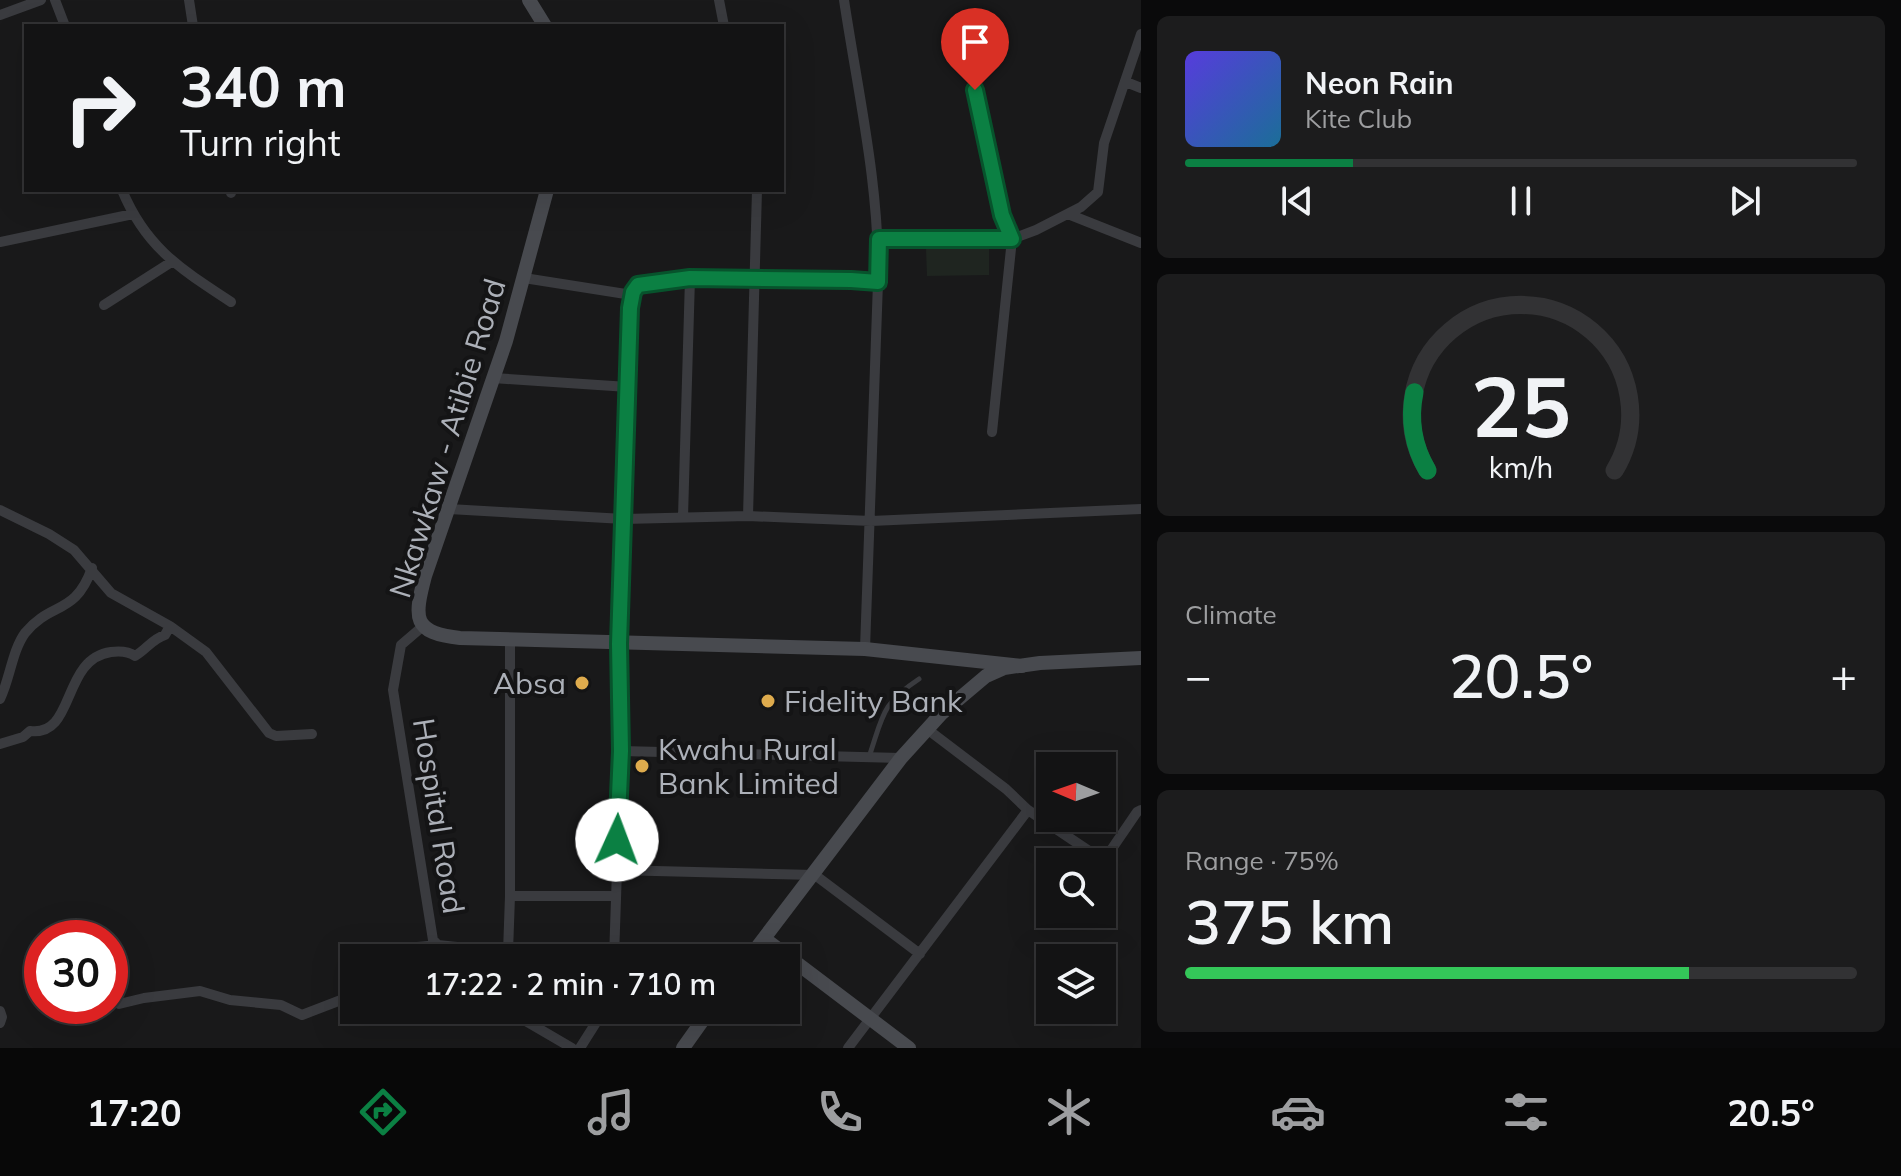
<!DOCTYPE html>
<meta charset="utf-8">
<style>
:root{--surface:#131314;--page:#1c1c1d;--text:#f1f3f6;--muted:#9d9ea0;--line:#323234;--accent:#0b8043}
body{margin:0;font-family:Mulish,sans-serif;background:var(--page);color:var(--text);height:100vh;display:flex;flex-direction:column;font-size:30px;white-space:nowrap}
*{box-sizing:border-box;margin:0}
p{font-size:26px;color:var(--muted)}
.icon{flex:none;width:44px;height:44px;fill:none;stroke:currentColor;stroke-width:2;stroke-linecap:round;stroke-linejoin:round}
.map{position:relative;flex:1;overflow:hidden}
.details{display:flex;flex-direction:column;gap:16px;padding:16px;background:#0a0a0b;width:760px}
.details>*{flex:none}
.top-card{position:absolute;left:24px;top:24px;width:760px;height:168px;border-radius:0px;box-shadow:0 8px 32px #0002,0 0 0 2px var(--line);background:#131314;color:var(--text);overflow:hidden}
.needle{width:52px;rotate:272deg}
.fabs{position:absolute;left:1036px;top:752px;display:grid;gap:16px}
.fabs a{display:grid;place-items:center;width:80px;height:80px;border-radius:0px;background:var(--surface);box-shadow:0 8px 32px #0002,0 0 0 2px var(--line);font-size:40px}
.speed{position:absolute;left:24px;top:920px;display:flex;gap:16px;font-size:40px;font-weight:700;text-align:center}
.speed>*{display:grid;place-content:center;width:104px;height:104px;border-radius:50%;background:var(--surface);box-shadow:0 8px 32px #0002,0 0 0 2px var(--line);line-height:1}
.speed .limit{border:12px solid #d22;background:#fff;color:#111}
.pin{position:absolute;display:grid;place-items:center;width:68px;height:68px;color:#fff;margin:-82px -34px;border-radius:50% 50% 50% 0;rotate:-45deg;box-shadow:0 0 8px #0007}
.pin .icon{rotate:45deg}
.me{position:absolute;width:88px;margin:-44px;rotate:2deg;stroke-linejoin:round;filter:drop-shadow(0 0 6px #0008)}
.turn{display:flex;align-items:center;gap:28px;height:168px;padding:0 24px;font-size:36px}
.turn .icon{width:104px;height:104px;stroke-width:2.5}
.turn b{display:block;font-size:56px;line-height:68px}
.big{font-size:60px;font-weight:600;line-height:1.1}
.details .card{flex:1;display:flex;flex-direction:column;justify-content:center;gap:12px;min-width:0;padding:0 28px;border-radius:12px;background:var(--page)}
.details .dial{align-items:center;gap:0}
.dial svg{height:208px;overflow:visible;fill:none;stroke:var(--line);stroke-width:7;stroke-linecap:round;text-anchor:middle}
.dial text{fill:var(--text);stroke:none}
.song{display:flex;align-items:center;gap:24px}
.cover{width:96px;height:96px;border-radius:12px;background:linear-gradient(135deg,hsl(250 70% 55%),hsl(200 70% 35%))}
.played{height:8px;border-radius:4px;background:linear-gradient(90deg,var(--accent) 25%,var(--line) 25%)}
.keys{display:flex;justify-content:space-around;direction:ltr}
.heat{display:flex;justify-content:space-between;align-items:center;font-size:44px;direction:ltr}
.charge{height:12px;border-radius:6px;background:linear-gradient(90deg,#34c759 75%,var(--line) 0)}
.trip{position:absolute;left:340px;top:944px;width:460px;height:80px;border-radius:0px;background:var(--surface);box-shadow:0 8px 32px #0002,0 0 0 2px var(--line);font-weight:600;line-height:80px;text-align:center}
.tabs{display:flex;height:128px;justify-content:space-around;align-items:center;background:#080808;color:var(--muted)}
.tabs .icon{width:56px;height:56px}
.tabs .active{color:var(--accent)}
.tabs b{font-size:36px;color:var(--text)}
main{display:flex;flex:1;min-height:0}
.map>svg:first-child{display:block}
.green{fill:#1f2520}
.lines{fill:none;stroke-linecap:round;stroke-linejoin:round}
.lane{stroke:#3a3b3f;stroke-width:5}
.street{stroke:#3a3b3f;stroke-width:10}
.secondary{stroke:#484a4f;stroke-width:14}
.route-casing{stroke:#07532c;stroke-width:20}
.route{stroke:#0b8043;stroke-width:14}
.poi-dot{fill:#deab4d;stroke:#141415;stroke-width:3}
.labels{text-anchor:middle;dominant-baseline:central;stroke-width:8;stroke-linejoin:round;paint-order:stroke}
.street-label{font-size:30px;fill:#acb0b8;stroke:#141415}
.poi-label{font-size:30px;fill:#acb0b8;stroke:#141415;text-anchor:start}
</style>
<main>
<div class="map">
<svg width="1141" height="1048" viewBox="0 0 1141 1048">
<rect width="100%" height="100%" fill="#19191a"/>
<path class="green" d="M926 249H989V275L927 276Z"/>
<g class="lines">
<path class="lane" d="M869 757C883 716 881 704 919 679
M760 946 770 958"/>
<path class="street" d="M55 0 65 26
M189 0 193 26
M719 0 724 26
M844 0C858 93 880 188 878 282
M0 15 41 0
M1126 82 1141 88
M975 90 1002 215 1012 239 992 432
M122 190C146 248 181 269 231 302
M231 190V193
M1068 214 1141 243
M879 239H1012L1036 230 1081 207 1098 192 1104 143 1141 34
M0 242 133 214
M524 278 632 295
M104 305 173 261
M493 378 628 387
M449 509 624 519 748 516 871 521 1141 509
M0 510 49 534 74 550 111 593 170 626 206 652 269 733 276 736 312 734
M748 516 757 190
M683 517 690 278
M422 627 401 645 393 690 433 940 438 945
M0 699C10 679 12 651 25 633 51 601 75 616 92 568
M0 744 23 737 30 731C76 737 61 659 111 652 119 651 128 651 135 656 147 649 152 639 165 635L170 626
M621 751 901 758
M1028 810 1098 857 1109 853 1137 812 1141 810
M616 870 815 875 920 954
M510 896H615
M508 952 510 896V640
M397 958 407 948 438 945 562 958
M614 958 621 751 619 644 630 308 633 292 638 285 690 278 851 280 878 282 865 649
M119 1004 144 998 200 991 230 1000 281 1005 302 1015 354 995
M507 1010 572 1048
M0 1011 2 1017 0 1023
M580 1048 604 1010
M848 1048 1028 810 1006 789 927 729"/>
<path class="secondary" d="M529 0 545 26
M547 190 506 341 425 576C414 618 412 633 460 638L865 649 1022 666
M765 939 909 1048
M749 958 901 758 941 714 986 676 1004 668 1040 663 1141 658
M683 1048 710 1010"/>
</g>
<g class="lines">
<g class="route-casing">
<path id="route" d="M617 840 621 751 619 644 630 308 633 292 638 285 690 278 851 280 878 282 879 239H1012L1002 215 975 90"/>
</g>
<use href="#route" class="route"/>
</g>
<g class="poi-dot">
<circle cx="582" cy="683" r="8"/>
<circle cx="768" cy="701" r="8"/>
<circle cx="642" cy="766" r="8"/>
</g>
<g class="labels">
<g class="street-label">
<text transform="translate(447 438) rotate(-73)">Nkawkaw - Atibie Road</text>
<text transform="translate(439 816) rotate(81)">Hospital Road</text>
</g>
<g class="poi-label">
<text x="566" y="683" text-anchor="end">Absa</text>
<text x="784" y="701">Fidelity Bank</text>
<text x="658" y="749">Kwahu Rural<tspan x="658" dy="34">Bank Limited</tspan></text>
</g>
</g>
</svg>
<div class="fabs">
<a><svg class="needle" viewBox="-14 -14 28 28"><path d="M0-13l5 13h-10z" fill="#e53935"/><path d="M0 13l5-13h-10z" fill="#9d9ea0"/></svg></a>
<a><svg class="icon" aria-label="search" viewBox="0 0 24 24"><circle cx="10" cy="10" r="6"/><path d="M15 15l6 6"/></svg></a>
<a><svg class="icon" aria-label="layers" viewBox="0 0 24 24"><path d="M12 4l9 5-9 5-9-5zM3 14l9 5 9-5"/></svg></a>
</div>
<div class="speed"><div class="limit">30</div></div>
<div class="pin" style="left:975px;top:90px;background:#d93025"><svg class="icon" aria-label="arrive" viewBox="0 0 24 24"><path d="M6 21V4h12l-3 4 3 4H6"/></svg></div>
<svg class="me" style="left:617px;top:840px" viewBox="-20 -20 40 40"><circle r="19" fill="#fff"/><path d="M0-13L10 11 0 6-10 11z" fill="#0b8043"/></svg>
<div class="trip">17:22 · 2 min · 710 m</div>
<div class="top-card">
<div class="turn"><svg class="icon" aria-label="right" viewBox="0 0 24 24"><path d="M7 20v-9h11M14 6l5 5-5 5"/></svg><div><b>340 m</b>Turn right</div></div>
</div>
</div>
<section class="details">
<div class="card">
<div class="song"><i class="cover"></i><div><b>Neon Rain</b><p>Kite Club</p></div></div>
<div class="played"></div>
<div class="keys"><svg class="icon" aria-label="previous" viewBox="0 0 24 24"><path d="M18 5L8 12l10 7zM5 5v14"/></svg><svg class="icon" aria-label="pause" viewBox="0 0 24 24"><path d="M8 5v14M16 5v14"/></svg><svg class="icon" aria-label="next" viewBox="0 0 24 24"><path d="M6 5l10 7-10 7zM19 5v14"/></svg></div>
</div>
<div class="card dial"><svg viewBox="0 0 100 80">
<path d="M14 69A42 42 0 1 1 86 69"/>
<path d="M14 69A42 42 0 0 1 9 39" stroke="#0b8043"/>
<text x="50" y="56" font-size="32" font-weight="700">25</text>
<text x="50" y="72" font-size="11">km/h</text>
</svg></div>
<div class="card"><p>Climate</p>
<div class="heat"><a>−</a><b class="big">20.5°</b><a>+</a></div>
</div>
<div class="card"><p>Range · 75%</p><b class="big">375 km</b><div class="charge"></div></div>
</section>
</main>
<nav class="tabs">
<b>17:20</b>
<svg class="icon active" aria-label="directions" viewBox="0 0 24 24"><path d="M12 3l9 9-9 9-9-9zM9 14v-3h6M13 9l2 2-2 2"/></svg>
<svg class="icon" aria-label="music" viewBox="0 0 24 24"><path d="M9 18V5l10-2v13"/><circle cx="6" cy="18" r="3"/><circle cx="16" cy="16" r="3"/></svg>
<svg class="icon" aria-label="phone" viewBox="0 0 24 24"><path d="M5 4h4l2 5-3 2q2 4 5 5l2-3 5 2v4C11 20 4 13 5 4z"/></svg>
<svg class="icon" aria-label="climate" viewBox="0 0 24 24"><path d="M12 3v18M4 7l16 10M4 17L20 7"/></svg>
<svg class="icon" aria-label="car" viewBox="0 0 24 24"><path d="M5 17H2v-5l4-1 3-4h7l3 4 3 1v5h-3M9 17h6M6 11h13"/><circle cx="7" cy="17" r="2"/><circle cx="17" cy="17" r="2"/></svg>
<svg class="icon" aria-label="filters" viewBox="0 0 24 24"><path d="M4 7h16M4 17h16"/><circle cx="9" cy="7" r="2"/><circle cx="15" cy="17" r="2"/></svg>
<b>20.5°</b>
</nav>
